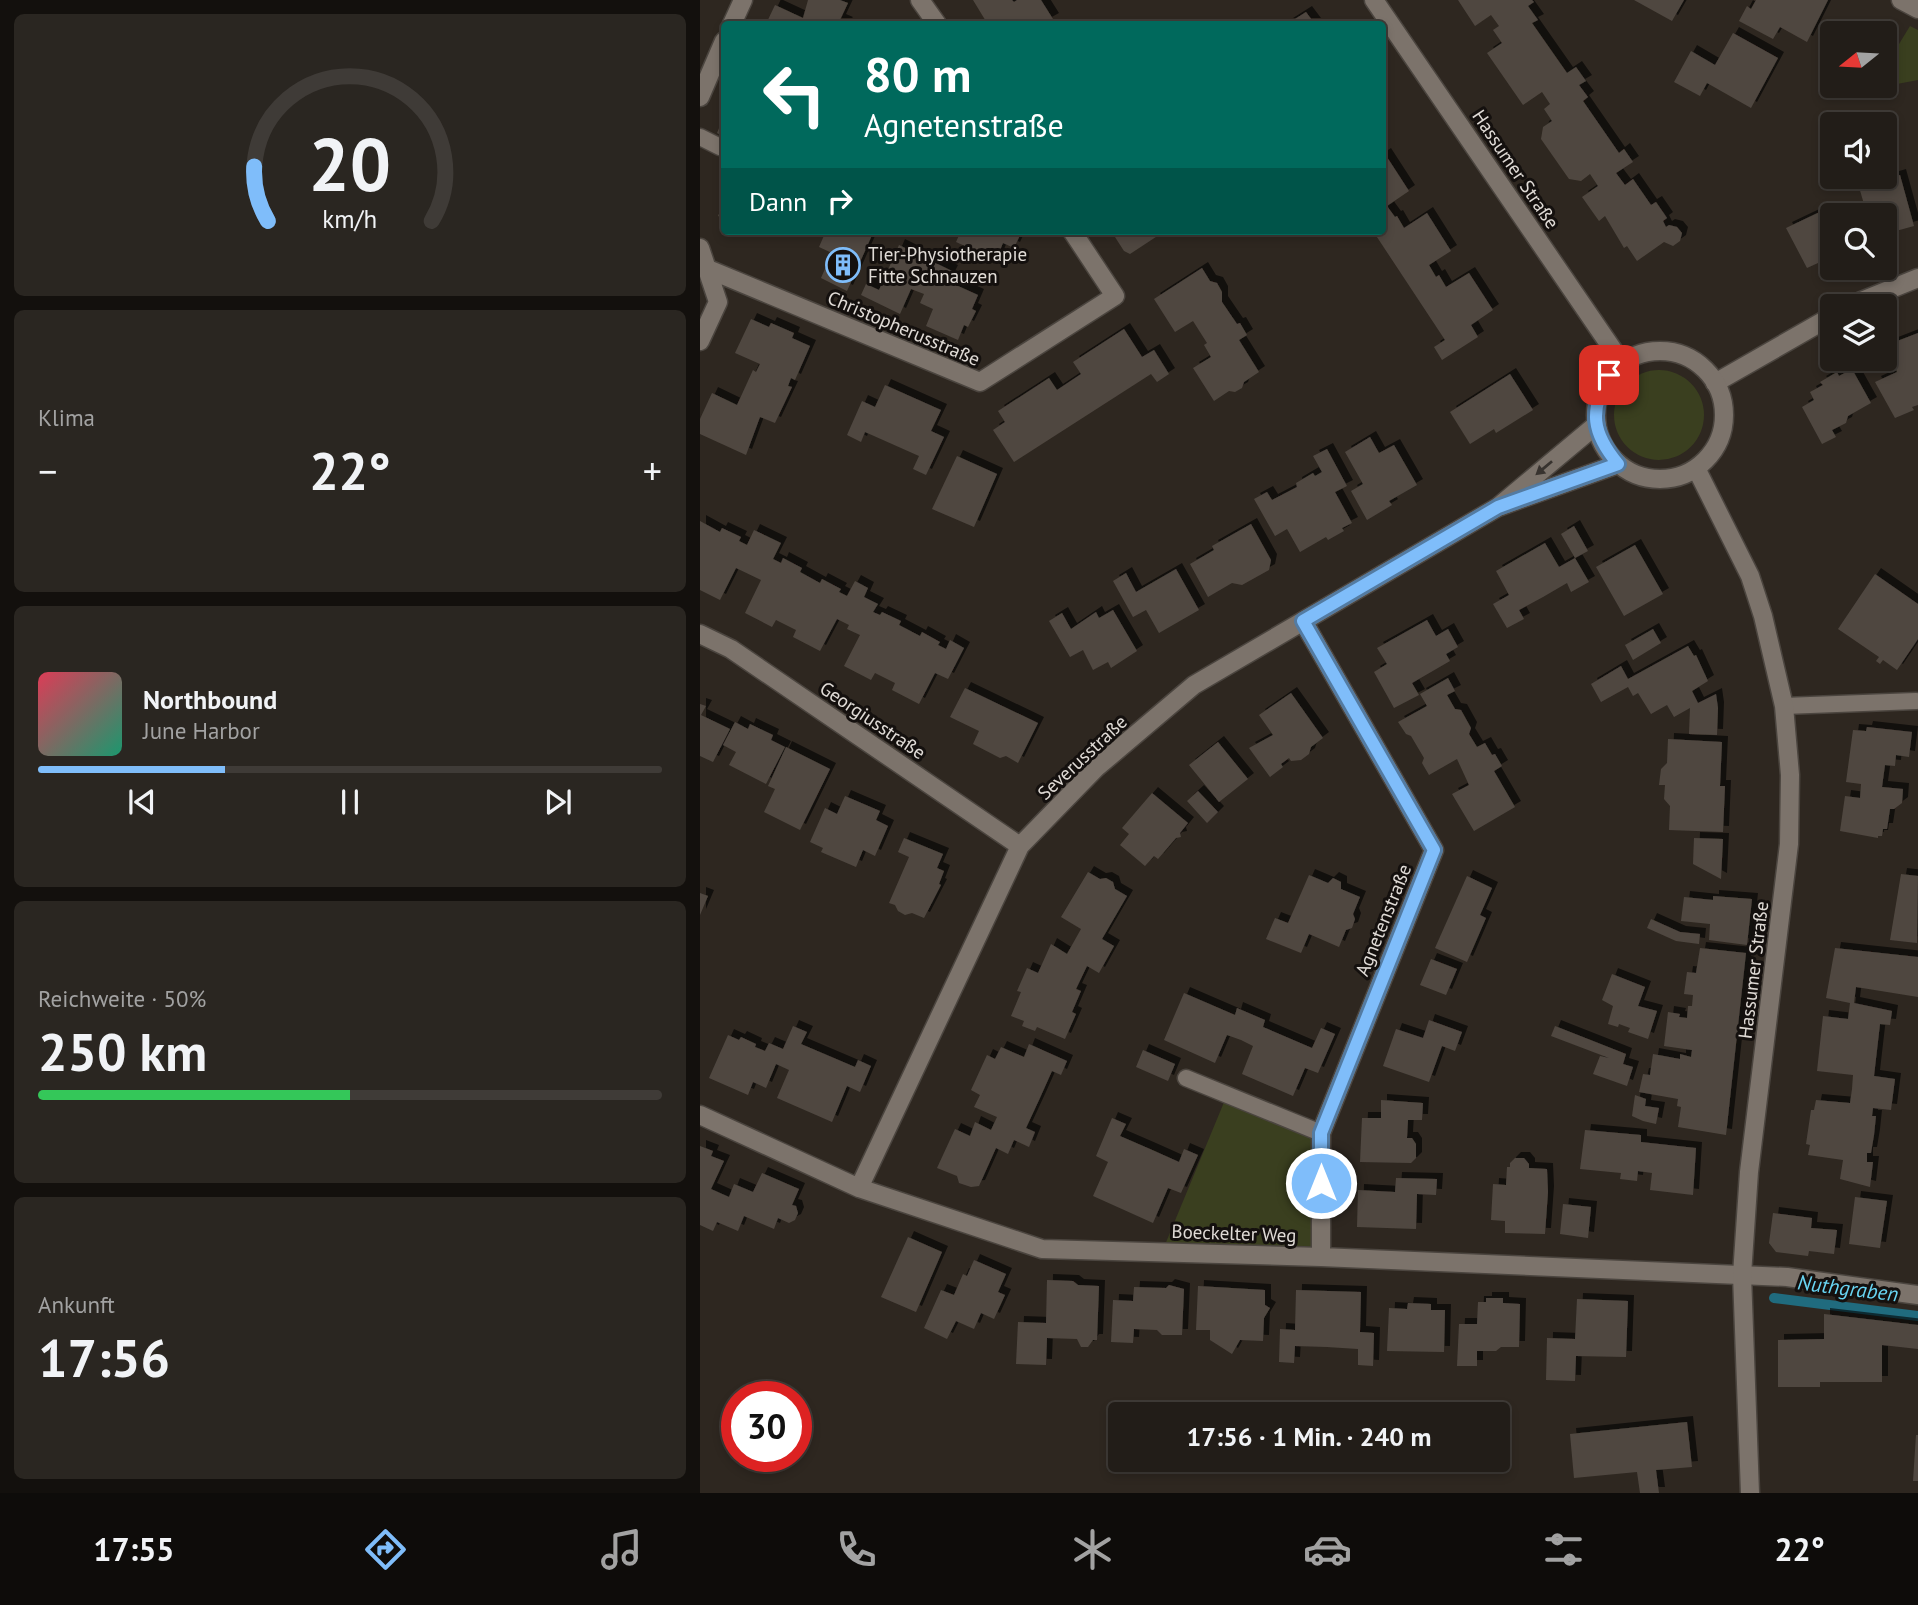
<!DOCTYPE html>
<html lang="de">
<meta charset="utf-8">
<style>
:root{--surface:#221d18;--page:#2a2621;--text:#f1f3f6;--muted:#a2a2a2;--line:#3f3b37;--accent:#7fbdfa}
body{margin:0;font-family:"PT Sans",sans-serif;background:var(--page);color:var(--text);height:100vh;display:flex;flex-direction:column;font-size:26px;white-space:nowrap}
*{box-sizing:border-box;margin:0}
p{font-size:23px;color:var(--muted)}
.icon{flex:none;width:38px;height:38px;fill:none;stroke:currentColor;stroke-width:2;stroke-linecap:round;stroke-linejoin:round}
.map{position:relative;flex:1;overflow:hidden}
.side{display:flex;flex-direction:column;gap:14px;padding:14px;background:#13100d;width:700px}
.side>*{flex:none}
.hud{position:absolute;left:21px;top:21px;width:665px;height:214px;border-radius:7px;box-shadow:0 4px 10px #0003,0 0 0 2px var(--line);background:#00695c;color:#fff;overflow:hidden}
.needle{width:46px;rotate:252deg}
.tools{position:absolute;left:1120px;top:21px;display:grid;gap:14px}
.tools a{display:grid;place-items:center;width:77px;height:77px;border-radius:7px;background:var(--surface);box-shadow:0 4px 10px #0003,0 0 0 2px var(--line);font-size:35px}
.speed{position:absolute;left:21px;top:1381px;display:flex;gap:14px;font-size:35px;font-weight:700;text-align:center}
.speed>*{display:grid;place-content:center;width:91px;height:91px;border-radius:50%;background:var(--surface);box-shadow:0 4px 10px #0003,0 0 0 2px var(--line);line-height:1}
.speed .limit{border:10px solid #d22;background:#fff;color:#111}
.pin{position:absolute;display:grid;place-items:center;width:60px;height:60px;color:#fff;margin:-30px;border-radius:14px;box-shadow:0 4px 10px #0006}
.me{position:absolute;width:77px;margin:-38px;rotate:0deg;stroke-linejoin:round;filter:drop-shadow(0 0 5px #0008)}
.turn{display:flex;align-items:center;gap:24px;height:147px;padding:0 28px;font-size:32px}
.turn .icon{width:91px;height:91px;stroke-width:2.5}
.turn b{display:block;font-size:49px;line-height:60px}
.then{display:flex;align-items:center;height:66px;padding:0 28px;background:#0003;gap:14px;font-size:26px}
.big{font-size:52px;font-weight:700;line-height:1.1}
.side .tile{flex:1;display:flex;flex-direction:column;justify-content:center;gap:10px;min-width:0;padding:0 24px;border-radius:10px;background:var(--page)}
.side .dial{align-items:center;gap:0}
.dial svg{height:182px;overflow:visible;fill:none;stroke:var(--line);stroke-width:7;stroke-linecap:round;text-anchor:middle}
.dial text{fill:var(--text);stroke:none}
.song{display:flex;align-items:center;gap:21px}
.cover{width:84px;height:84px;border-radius:10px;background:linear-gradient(135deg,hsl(350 70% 55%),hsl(160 70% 35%))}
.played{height:7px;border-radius:4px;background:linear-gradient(90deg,var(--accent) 30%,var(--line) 30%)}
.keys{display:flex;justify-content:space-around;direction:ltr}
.heat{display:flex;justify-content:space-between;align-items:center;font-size:38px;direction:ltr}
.charge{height:10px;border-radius:5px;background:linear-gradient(90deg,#34c759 50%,var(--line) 0)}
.trip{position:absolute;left:408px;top:1402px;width:402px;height:70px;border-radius:7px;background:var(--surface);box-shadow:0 4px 10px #0003,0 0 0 2px var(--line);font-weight:700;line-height:70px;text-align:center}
.tabs{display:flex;height:112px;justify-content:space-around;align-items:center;background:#0e0c0a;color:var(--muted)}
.tabs .icon{width:49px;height:49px}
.tabs .current{color:var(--accent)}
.tabs b{font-size:32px;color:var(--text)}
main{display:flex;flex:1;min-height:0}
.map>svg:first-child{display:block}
.green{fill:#3a3f1f}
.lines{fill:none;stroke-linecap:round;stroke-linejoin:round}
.stream{stroke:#206b7e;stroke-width:10}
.building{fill:#4f4740;filter:url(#shadow)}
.service-casing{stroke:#4b453f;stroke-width:19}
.minor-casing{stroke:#4b453f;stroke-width:21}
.tertiary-casing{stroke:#4b453f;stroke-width:21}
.service{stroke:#7c736b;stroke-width:16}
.minor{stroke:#7c736b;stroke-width:18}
.tertiary{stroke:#7c736b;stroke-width:18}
.oneway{fill:#38332f}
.route-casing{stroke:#537ba2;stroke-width:18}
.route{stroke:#7fbdfa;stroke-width:12}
.labels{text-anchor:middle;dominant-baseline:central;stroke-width:6;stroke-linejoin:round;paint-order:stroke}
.street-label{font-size:19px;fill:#e0dbd6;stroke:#14100e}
.poi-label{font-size:19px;fill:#e0dbd6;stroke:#14100e;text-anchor:start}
.water-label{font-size:21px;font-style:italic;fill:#69d5f3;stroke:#14100e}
</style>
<main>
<section class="side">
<div class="tile dial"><svg viewBox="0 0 100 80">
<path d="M14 69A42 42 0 1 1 86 69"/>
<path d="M14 69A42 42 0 0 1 8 45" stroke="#7fbdfa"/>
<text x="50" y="56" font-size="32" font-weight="700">20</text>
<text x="50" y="72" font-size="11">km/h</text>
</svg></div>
<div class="tile"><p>Klima</p>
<div class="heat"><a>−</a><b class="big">22°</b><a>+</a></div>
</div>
<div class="tile">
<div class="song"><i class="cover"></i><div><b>Northbound</b><p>June Harbor</p></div></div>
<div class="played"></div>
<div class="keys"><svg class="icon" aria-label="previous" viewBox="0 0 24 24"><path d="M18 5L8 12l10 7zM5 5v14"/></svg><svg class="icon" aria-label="pause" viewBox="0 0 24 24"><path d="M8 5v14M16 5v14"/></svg><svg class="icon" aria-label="next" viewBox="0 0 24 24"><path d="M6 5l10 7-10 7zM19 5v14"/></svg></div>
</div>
<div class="tile"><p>Reichweite · 50%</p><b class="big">250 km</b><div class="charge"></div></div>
<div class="tile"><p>Ankunft</p><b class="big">17:56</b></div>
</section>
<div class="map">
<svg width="1218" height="1493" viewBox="0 0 1218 1493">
<defs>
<filter id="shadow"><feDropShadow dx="6" dy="-6" stdDeviation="0" flood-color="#0009"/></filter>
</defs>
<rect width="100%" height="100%" fill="#2e2720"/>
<path class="green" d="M1210 26 1218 30V80L1171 89 1173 86H1185V67Z
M914 415a45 45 0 1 1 90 0a45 45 0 1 1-90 0Z
M527 1095 621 1133V1257L462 1252Z"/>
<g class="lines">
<path class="stream" d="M1074 1298 1218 1316"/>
</g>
<path class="building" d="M108 0H140L148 3 140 20 147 23 146 24H66L75 5 103 18Z
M273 0H312L314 2 317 0H341L353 19 344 24H292L290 21 287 23Z
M758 0H832L834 2 828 6 838 20 832 23 867 73 876 67 886 81 879 85 888 97 883 101 919 153 924 149 933 162 916 173 925 185 933 179 951 205 956 202 967 218 963 221 966 227 969 225 977 227 982 233 980 241 973 246 964 242 937 261 927 246 924 248 905 216 899 221 882 197 898 186 890 174 881 181 869 179 841 139 843 127 852 121 844 109 850 104 842 92 823 105 787 53 802 43 793 30 799 26 791 15 775 26Z
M934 0H984L972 21Z
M1056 0H1128L1107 42 1080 27 1073 39 1039 21 1047 6 1051 9Z
M606 12 615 24H587Z
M1033 33 1078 58 1051 108 1007 83 1000 96 974 82 991 51 1015 65Z
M24 116V137L17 133Z
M1132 148V177H1146L1149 186 1137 191 1121 153Z
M685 154 709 191 687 206 695 217 697 216 704 228 727 213 751 251 729 265 736 277 739 275 746 287 769 273 793 310 771 325 778 337 742 360 734 347 745 340 673 231H682V156Z
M1200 175 1214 226 1185 234V215H1163L1160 204H1164L1159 187Z
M24 191V219L18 216 24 202 20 201Z
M1126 209 1132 222V260L1120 266 1118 263 1107 268 1086 228Z
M126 231H168L173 233 147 291 121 278 132 253 119 247Z
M261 231H322L314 248 303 243 296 260 256 242Z
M416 231H465L430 254 424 251 415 237Z
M199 245 252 271 247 281 278 295 272 309 276 311 268 327 264 325 258 340 226 326 233 309 220 303 224 294 211 289 200 314 161 295 166 284 179 290Z
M502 268 510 281 517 283 522 292V302L537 324 540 323 547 335 539 340 559 372 544 382 542 388 535 392 529 391 514 401 493 368 511 357 504 345 507 343 493 321 475 332 454 299Z
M51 319 69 327 71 323 94 333 92 338 110 346 95 380 91 378 88 386 92 387 75 423 60 417 46 455 0 434V419L12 393 37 405 53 370 56 372 60 364 35 353Z
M424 329 442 357 454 350 469 374 457 382 451 374 314 462 293 430 305 422 298 411 349 378 357 390 381 374 373 362Z
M1218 333V405L1212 407 1214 410 1195 418 1175 382 1197 372 1187 345Z
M1152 369 1171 403 1148 416 1146 423 1132 430 1136 437 1122 444 1102 407 1114 400 1110 392 1123 385 1120 382 1137 372 1139 376Z
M810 374 833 410 796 433 794 429 770 444 750 412Z
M185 385 241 410 231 431 244 437 226 475 213 469 219 456 165 432 161 442 147 435 162 401 175 407Z
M670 437 679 453 694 445 717 485 689 501 692 505 667 520 651 491 663 484 645 452Z
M627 449 647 486 635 492 652 523 642 528 644 531 628 540 626 537 600 552 587 529 575 536 554 499 567 492 572 500 597 487 596 483 613 473 615 476 622 472 613 456Z
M257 456 297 474 274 527 232 509Z
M0 521 20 532 22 528 41 537 39 541 47 545 54 530 81 543 73 559 81 563 83 558 102 568 100 572 120 583 122 579 141 589 139 592 147 596 155 581 168 588 164 597 178 604 173 612 180 615 182 612 201 621 199 625 220 636 222 632 240 642 238 645 246 649 250 640 264 648 248 679 235 673 219 704 192 690 195 683 175 673 171 680 144 666 160 635 147 629 149 625 137 619 120 651 93 637 96 630 76 620 72 627 45 613 61 580 36 568 20 600 0 590Z
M551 524 571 560 569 570 542 585 532 583 508 597 490 564 514 550 512 546Z
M874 526 888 551 875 558 861 534Z
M845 543 859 567 875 558 889 582 871 592 867 583 843 597 819 610 824 619 807 628 793 604 809 595 796 571Z
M935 545 963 594 924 616 896 567Z
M476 569 499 610 459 633 446 610 433 617 413 581 426 573 436 592Z
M1175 574 1218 604V639L1197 670 1183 660 1180 664 1176 661 1179 657 1138 629Z
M413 610 437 651 411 668 408 662 393 670 383 650 370 657 349 621 362 613 371 629 396 612 399 618Z
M727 620 736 636 748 629 758 647 746 654 750 661 712 683 719 695 694 708 674 672 687 664 677 648Z
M953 629 961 643 933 660 925 645Z
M988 646 994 656 996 655 1008 681 992 691 998 703 1016 694 1018 708 1017 735 989 734 990 708 974 717 967 705 951 714 938 693 933 696 928 687 901 702 891 684 921 666 928 679Z
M748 678 755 691 747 695 755 709 761 710 771 728 769 734 777 747 785 743 792 755 795 754 802 766 794 771 815 807 774 831 752 794 769 785 757 759 729 775 722 763 724 758 711 736 706 734 698 722 727 706 720 694Z
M265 688 338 723 318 763 306 756 300 758 273 744 279 731 250 717Z
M591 693 623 738 611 747 609 754 601 760 591 761 589 758 581 764 583 767 570 777 549 748 573 735 559 715Z
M0 704 6 706 1 715 30 729 13 762 0 756Z
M35 722 48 729 50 724 73 735 71 740 85 747 66 784 29 765 36 752 23 745Z
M1167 727 1212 732 1209 757 1196 755 1195 766 1185 765 1182 787 1203 789 1202 803 1194 809H1190L1187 829H1183L1182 836H1178V838L1140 831 1145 796 1160 798 1161 784 1146 782 1153 730 1166 731Z
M968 739 1022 742 1020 786H1025L1023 832 969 830 970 806 964 799 965 785H959L961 769 967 763Z
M518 742 548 779 519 802 489 765Z
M86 747 130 769 100 830 64 812 75 789 68 786Z
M498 791 518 812 507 823 487 801Z
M452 793 488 823 480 833 481 837 476 838 458 859 454 856 445 866 420 845 429 834 422 828Z
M145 796 180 811 176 820 188 826 175 856 163 850 156 867 121 852 123 848 110 842 125 808 137 814Z
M204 838 243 854 237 868 244 871 239 884 241 885 224 918 212 913 205 915 198 911 195 905 189 903 209 857 198 852Z
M994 838 1023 839 1021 879 993 864Z
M388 872 400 879 406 878 413 882 415 889 427 896 402 939 414 946 399 973 387 966 376 989 381 991 372 1012 376 1014 365 1039 337 1027 335 1031 322 1026 324 1021 311 1016 321 992 317 991 327 968 338 973 351 944 367 954 381 929 361 917Z
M1201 874 1218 876 1217 943 1190 940Z
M609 875 628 883 633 878 641 882V889L660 897 653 914 655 919 652 928 646 930 639 947 609 934 601 953 566 939 575 918 588 923Z
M767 876 792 888 780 915 786 918 767 962 735 948Z
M0 893 8 896 0 915Z
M1013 896 1052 899 1047 945 1009 940 1010 924 981 921 984 897 1013 900Z
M951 919 980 932 1000 934 999 944 976 941 947 928Z
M1000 948 1046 953 1026 1135 978 1127 981 1107 977 1106 978 1099 939 1092 943 1074 950 1075 953 1054 980 1059V1054L991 1057 992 1050 964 1046 968 1012 980 1014 979 1017 987 1018 988 1006H992L993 995 984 994 987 972 996 973Z
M1135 948 1218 957V997L1156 987 1154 1003 1192 1011 1190 1025 1180 1024 1174 1076 1195 1079 1191 1110 1173 1108 1172 1116H1176L1174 1135 1171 1153H1167V1162H1173L1170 1187 1140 1179 1143 1160 1108 1155 1110 1145 1106 1144 1111 1110H1114L1116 1100 1150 1103 1152 1089 1153 1075 1117 1071 1123 1016 1148 1019 1150 1003 1126 998Z
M731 959 757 969 746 995 720 985Z
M912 974 945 987 938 1006 957 1011 948 1039 928 1032 930 1028 919 1024 918 1027 908 1024 913 1006 902 1000Z
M484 993 535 1015 537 1008 565 1020 563 1027 612 1048 621 1028 635 1034 618 1073 605 1068 593 1096 542 1074 553 1046 541 1040 527 1035 515 1063 464 1040Z
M729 1020 762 1032 755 1051 742 1046 729 1082 683 1066 696 1029 723 1038Z
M93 1026 107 1032 101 1044 155 1067 158 1060 171 1066 160 1092 147 1086 132 1122 77 1098 89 1070 76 1064 66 1088 53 1082 48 1095 9 1078 28 1035 39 1040 41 1037 56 1044 55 1047 65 1051 69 1043 83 1049Z
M855 1026 926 1054 923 1064 933 1067 927 1086 893 1074 900 1056 909 1058 851 1036Z
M329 1044 367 1061 361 1075 352 1071 339 1100 326 1128 335 1132 329 1147 314 1140 308 1154 296 1148 279 1186 271 1187 259 1183 257 1176 237 1168 255 1129 270 1136 275 1122 291 1130 297 1117 274 1107 280 1095 271 1090 287 1055 295 1059 301 1047 324 1057Z
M443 1050 475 1064 468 1081 436 1067Z
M935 1095 946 1099 945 1106 959 1108 956 1124 943 1121 932 1116Z
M681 1100 723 1103 722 1120H708L707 1138H712L716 1144V1158L711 1163 660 1162 662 1118H681Z
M412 1118 426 1124 420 1136 450 1149 479 1162 484 1149 498 1155 481 1193 468 1188 453 1223 393 1196 408 1162 396 1156Z
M885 1130 941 1135V1142L996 1148 993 1195 950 1190 952 1173 938 1171 937 1181 920 1179 921 1173 880 1169Z
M0 1146 13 1151 11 1156 24 1161 11 1189 29 1197 34 1184 53 1192 62 1173 99 1189 92 1205 96 1206 98 1213 95 1220 89 1223 78 1218 74 1229 44 1216 38 1231 17 1222 13 1231 0 1225Z
M815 1158H824L829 1164V1168L847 1169 848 1192 845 1234 805 1233V1221L791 1220 793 1184 806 1185 807 1167H810V1163Z
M696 1178 737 1179 736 1195 717 1194 716 1229 657 1227 658 1190 695 1192Z
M1155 1197 1187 1201 1180 1248 1149 1244Z
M863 1204 891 1207 888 1238 860 1234Z
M1073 1213 1112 1218 1111 1228 1137 1230 1134 1254 1109 1251 1108 1256 1076 1252 1069 1243Z
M208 1237 242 1252 216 1312 181 1297Z
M274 1260 306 1274 298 1292 305 1295 294 1319 281 1313 274 1329 256 1321 247 1339 224 1328 241 1290 254 1295 263 1274 267 1276Z
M347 1280 373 1281 378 1285 399 1286 397 1340H393L388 1347H381L377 1339 347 1338 346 1365 316 1364 318 1322 346 1323Z
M469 1285 484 1289 482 1335H462L457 1330 434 1329 433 1343 411 1342 413 1300 433 1301 434 1287 466 1288Z
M498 1286 565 1290V1305L570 1308 564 1318 563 1341 540 1340 532 1354 510 1340V1330H496Z
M596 1290 661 1292 660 1332 674 1333 673 1366 658 1365V1349L627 1347 595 1346 594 1363 579 1362 580 1329 595 1330Z
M786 1298H803V1303L820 1304 819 1347H801L796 1351H777V1366H757L759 1324H777L778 1302H786Z
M877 1299 928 1301 926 1357 876 1356 875 1381 846 1380 847 1338 875 1339Z
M708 1303 731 1304V1310H745L744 1352 687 1351 689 1308 707 1309Z
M1124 1314 1218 1325V1349L1182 1345V1382H1120V1387H1078V1340L1124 1339Z
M987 1422 992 1467 956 1470 959 1493H940L937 1472 874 1478 870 1434Z
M1216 1435H1218V1481H1213Z"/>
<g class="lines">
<g class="service-casing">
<path id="service" d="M0 137 20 147
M1084 706 1216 701
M486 1078 621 1133"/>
</g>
<g class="minor-casing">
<path id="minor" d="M220 0 237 24
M1201 0 1218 9
M32 24 43 0
M0 97 24 41
M0 248 18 302 0 341
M8 269 280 382 415 296 372 231
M1149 306 1218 278
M1015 383 1132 316
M896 425 798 507 918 464
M603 621 734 850 621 1133V1257
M0 634 31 649 320 846
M0 1115 159 1188 342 1249 621 1257 1087 1277 1218 1295
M159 1188 320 846 396 768 494 685 798 507"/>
</g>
<g class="tertiary-casing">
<path id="tertiary" d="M674 0 922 363
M896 415a64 64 0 1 1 128 0a64 64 0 1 1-128 0Z
M996 468 1050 576 1063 616 1084 706 1090 775 1089 844 1049 1172 1042 1275 1050 1493"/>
</g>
<use href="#service" class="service"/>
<use href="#minor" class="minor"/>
<use href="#tertiary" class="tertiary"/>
</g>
<defs><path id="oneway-solid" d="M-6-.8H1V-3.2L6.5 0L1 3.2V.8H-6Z" transform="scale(1.75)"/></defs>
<use class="oneway" href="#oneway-solid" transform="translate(844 468) rotate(140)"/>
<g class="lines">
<g class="route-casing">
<path id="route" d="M621 1183V1133L734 850 603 621 798 507 918 464C892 433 889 411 909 375"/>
</g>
<use href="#route" class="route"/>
</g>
<defs>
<g id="building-ring" transform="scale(1.75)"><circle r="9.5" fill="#14100e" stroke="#7fbdfa" stroke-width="1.5"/><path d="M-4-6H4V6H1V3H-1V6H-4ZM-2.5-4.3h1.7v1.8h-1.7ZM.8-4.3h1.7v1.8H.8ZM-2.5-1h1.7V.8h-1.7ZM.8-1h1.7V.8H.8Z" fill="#7fbdfa"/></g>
</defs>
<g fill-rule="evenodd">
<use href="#building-ring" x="143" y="265"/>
</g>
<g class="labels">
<g class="street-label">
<text transform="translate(816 169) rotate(56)">Hassumer Straße</text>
<text transform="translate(204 328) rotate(23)">Christopherusstraße</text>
<text transform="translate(173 720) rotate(34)">Georgiusstraße</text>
<text transform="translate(382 757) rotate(-43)">Severusstraße</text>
<text transform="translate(683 920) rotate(-68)">Agnetenstraße</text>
<text transform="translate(1053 970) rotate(-83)">Hassumer Straße</text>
<text transform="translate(534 1233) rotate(2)">Boeckelter Weg</text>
</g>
<g class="poi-label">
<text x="168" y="254">Tier-Physiotherapie<tspan x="168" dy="22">Fitte Schnauzen</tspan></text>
</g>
<g class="water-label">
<text transform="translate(1148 1288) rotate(7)">Nuthgraben</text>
</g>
</g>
</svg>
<div class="tools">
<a><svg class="needle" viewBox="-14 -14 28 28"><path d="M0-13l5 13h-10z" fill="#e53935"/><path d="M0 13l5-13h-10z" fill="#a2a2a2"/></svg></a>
<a><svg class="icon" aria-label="sound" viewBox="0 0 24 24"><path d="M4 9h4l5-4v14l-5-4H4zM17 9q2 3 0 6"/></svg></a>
<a><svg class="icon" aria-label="search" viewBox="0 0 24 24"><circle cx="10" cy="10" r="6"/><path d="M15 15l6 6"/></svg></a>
<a><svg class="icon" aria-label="layers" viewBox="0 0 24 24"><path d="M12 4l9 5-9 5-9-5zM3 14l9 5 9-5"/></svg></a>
</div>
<div class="speed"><div class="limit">30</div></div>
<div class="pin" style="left:909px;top:375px;background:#d93025"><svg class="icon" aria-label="arrive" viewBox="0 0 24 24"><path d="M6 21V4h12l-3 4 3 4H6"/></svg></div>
<svg class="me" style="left:621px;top:1183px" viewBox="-20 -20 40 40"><circle r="17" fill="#7fbdfa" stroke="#fff" stroke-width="3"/><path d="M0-11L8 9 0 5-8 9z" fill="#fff"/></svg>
<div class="trip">17:56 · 1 Min. · 240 m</div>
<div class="hud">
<div class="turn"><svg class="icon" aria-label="left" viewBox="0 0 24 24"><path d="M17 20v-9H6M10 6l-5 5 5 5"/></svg><div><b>80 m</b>Agnetenstraße</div></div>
<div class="then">Dann<svg class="icon" aria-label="right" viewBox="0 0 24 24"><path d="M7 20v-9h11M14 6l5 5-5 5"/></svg></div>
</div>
</div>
</main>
<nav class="tabs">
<b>17:55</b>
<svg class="icon current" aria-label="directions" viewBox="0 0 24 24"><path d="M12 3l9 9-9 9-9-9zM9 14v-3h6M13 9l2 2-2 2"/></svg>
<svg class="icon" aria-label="music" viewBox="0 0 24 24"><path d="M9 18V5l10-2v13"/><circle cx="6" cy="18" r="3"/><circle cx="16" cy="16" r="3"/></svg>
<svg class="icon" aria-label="phone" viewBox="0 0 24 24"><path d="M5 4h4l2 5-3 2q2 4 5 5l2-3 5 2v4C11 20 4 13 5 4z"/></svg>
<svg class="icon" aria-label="climate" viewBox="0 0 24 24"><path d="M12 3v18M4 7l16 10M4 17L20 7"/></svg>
<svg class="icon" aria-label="car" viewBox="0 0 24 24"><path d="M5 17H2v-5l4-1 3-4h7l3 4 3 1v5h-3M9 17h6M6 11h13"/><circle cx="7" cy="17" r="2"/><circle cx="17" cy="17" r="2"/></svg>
<svg class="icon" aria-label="filters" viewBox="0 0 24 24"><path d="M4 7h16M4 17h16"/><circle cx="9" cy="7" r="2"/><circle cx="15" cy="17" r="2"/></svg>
<b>22°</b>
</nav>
